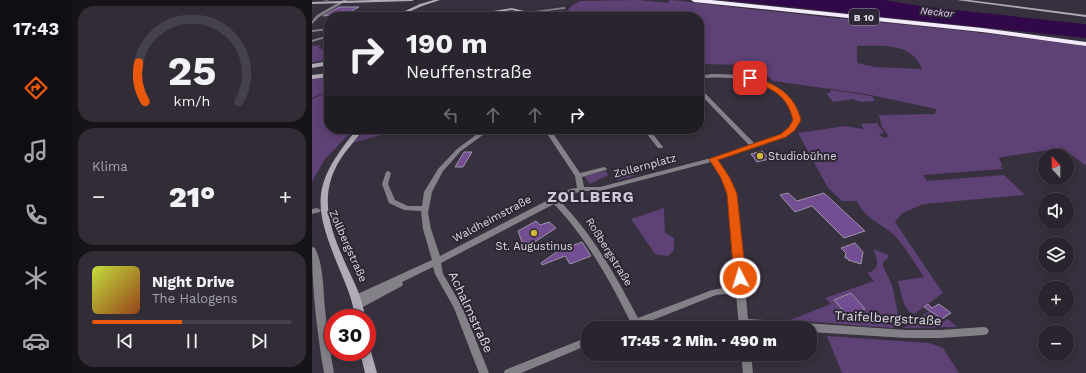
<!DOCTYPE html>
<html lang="de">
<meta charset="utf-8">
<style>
:root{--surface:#29242e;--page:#312c36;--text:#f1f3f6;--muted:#a5a4aa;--line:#45414a;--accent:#ea580c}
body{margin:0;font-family:"Work Sans",sans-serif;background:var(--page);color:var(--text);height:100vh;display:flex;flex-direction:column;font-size:15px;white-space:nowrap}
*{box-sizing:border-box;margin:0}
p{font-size:13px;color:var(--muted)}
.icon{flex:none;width:22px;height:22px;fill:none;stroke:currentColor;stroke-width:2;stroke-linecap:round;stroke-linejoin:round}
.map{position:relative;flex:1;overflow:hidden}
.details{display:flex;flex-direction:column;gap:6px;padding:6px;background:#171419;width:240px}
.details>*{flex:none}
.top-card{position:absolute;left:12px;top:12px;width:380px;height:122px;border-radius:16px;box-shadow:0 2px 10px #0003,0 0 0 1px var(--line);background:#29242e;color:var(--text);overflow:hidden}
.needle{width:26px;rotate:339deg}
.controls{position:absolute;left:726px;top:149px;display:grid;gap:8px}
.controls a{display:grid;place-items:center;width:36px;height:36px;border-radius:50%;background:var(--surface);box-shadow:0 2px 10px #0003,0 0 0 1px var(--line);font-size:20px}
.speed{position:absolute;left:12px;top:309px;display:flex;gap:8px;font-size:20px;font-weight:700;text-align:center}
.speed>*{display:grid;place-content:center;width:52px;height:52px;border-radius:50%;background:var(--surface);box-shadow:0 2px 10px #0003,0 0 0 1px var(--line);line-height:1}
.speed .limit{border:6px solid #d22;background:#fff;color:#111}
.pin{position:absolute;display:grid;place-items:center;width:34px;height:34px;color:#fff;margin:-17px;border-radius:8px;box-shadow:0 2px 6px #0006}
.me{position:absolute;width:44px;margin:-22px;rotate:355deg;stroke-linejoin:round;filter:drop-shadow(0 0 3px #0008)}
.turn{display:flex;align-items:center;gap:14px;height:84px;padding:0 16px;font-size:18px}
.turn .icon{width:52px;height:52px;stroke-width:2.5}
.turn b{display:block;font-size:28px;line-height:34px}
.lanes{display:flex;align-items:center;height:38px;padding:0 16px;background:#0003;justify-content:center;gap:20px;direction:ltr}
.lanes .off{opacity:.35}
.big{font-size:30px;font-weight:800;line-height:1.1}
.details .tile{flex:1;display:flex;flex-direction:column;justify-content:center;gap:6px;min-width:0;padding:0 14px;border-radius:16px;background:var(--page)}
.details .dial{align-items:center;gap:0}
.dial svg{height:104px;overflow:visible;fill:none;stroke:var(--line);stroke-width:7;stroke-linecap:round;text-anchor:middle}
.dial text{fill:var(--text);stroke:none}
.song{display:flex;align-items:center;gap:12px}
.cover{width:48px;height:48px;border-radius:6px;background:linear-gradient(135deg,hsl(70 70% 55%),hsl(20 70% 35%))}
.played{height:4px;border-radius:2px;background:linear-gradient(90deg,var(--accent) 45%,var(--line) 45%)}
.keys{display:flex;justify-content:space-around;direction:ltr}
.heat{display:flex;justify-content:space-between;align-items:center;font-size:22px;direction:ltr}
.trip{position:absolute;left:269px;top:321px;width:236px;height:40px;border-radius:16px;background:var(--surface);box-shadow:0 2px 10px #0003,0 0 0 1px var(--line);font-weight:800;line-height:40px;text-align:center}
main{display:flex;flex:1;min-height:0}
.tab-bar{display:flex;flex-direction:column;width:72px;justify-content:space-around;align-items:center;background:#100e12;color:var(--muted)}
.tab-bar .icon{width:28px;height:28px}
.tab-bar .selected{color:var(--accent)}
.tab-bar b{font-size:18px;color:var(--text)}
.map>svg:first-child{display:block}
.green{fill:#5e4175;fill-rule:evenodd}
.water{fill:#31084a}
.building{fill:#744e93;stroke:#9c94a5}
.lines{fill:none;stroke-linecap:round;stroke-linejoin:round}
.street{fill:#838087;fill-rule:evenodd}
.secondary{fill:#b0abb6;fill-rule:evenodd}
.highway{fill:#f3eafc;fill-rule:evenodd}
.route{fill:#ea580c;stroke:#983908}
.poi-dot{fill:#d0b837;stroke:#2d2634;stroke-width:1.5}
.labels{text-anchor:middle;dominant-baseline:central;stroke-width:4;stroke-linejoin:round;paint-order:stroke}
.far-water-label{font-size:10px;font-style:italic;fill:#e3cff6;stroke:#2d2634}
.shield{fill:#2d2634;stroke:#a9a4ae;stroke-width:1}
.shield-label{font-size:10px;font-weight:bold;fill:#dedae3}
.poi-label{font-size:11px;fill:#dedae3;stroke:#2d2634;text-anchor:start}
.street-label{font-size:11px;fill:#dedae3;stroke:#2d2634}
.near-street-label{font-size:13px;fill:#dedae3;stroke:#2d2634}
.district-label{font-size:15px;font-weight:bold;letter-spacing:1px;fill:#d1c8da;stroke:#2d2634}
</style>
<main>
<nav class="tab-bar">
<b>17:43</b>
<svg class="icon selected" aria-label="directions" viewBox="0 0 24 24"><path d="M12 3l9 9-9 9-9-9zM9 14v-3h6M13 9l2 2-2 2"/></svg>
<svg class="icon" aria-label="music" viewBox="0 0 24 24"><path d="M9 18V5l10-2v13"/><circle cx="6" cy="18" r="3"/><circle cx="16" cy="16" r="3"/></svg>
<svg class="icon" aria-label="phone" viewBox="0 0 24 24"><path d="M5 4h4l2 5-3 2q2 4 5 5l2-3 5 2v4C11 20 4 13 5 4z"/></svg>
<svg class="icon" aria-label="climate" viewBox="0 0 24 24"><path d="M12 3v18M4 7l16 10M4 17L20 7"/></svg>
<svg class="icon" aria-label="car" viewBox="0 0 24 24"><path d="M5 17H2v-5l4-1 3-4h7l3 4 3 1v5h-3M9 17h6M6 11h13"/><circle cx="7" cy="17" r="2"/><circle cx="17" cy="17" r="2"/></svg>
</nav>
<section class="details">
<div class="tile dial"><svg viewBox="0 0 100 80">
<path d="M14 69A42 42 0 1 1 86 69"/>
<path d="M14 69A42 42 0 0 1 9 39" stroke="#ea580c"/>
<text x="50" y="56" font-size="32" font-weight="700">25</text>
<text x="50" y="72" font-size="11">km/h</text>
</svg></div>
<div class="tile"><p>Klima</p>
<div class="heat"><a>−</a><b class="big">21°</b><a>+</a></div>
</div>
<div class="tile">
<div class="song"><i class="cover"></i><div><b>Night Drive</b><p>The Halogens</p></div></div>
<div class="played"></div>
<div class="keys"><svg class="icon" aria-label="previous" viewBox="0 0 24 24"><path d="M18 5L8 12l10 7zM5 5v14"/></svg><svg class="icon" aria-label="pause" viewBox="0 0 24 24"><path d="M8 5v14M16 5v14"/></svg><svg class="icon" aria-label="next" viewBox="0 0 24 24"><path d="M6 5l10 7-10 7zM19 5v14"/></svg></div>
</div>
</section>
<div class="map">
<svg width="774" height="373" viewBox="0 0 774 373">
<rect width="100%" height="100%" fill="#37303e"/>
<path class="green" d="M327 0 355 3 358 0 370 1C504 18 640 27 774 46V166L750 148 690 157 687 158 690 165 688 166 691 169 611 175 615 181 692 175 713 195 612 204 590 213 583 222 631 293 602 314C591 311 589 291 586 281L612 277C605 267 589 240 581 234 569 224 550 216 545 201H530L516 188 486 133 533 126 552 129 549 124 565 123 572 133 567 134 571 138 577 137 570 127 567 115 623 114 624 109 554 94 461 81 447 70 445 71 453 77 449 78 435 76 439 72 444 70 437 65 387 64V17H248L259 15 256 10 259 6 268 1ZM545 46C569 46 600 42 610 69L563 67 545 63Z
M11 45 7 47V49L13 48 14 51H17V59L1 62 0 64V46Z
M17 76V91L0 98V79Z
M519 90 560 96 563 101 549 102 540 99 521 102 514 93H518Z
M17 92V129H42L13 159 0 182V99Z
M54 129H70L72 134 41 143Z
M316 166 318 169 324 166 326 169 319 171 322 176 306 180 302 174Z
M294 171 296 175 278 184 272 176Z
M352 208 353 233 362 238V250L356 256 343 254 319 219Z
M561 249 576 255V258L571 262V266L580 285 588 323 581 328 478 320 519 304 513 298 562 281 555 273C569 269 566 261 561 249Z
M617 311 631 322 636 319 645 327 592 328Z
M515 336 617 343 631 348 647 373H530Z"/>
<path class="water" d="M411 0H573L615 7 772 24H774V38Z"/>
<path class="building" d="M27 7H47L36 13 11 16Z
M183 129H216V130L204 134 182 132Z
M450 151 457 159 445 162 439 154Z
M152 152H160L151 167H143Z
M476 193 485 201 512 193 553 231 532 238 500 206 483 212 468 195Z
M224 221 228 225 237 222 244 228 221 243 210 242 206 231Z
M270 242 279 256 258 264 253 256 230 265 229 263 256 244 259 246Z
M543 243 551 252 549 264 536 260V258H533L534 253 529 248Z
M539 293 553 309 536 316 522 300Z
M616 304 620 308 627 304 639 313 630 319 612 307Z"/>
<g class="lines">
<path class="street" d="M11 0H17L15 1Z
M31 0H36L7 17 0 24V21L5 15Z
M252 7H253V9L210 14 208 13Z
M85 12V14H84L37 17H17L19 16Z
M185 16H192L194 17H183Z
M17 28V30L0 32V30Z
M17 35V37L0 42V40Z
M399 74C431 74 471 77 486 111 491 122 483 130 474 136L405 160 417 178 424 194 436 319 594 330H628L672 327 675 328 677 331 675 334 672 335 628 338H594L498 332V328H427L424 293 404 295 321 328H305L307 325 318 321C297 279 275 239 242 204L129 263 131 274 151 308 177 373H167L142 308 123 274 121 267 90 282 91 284 90 286 49 308 46 309 43 308 41 305 43 302H41L39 299 41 296 120 260 111 229 109 211 92 210 77 203 70 184 74 172 76 171 79 173 76 184 83 200 96 206H110L112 192 126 169 145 149 172 129H179L149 151 131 171 120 192 116 213 119 229 128 256 240 198 258 189 265 188 263 176 232 129H238L268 173 292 167 294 168 295 169 294 170 270 177 272 187H288L407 156 437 145 387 93V88L389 89 442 143C454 139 470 137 478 127 482 122 482 116 480 110 472 94 459 86 442 81 424 77 405 77 387 78V76ZM399 162 411 178 416 194 424 286 400 290 326 318C304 276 281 235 248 201L264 193 269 191H288Z
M331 129H337L351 147 350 148H346Z
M5 208 9 210 8 212 0 214V209Z
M0 247 3 248C12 266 11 289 13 309 15 330 18 352 22 373H12C5 332 0 289 0 247Z
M276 337V345L209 373H192L193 370Z
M429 354H439L441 373H431Z"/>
<path class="secondary" d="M60 0H102L100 1 0 4V2Z
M122 0H128L110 6 86 17H80L108 4Z
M645 0H657L774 15V17Z
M200 8 212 11C207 17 200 17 192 17L207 12 200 10 175 14 126 17 128 16 175 12Z
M17 61V65L0 68V64Z
M17 73V77L0 79V75Z
M45 129H52C43 141 32 152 25 165 6 201 20 233 35 267 43 284 51 299 53 318H43C41 300 34 285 27 268 0 203 0 184 45 129Z
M55 347 58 348 65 373H53L48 352H55Z"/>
<path class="highway" d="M379 0H399L670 28 774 42V46L670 32 382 2Z"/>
</g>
<path class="route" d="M438 77C463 83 482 93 489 120L483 130 474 137 406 160 418 178 425 194 434 278 432 281H424L422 278 415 194 409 178 397 159 469 134 477 127 481 120C475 94 459 88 436 80L435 78Z"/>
<g class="poi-dot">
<circle cx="448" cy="156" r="4"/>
<circle cx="222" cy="233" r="4"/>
</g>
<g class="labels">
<g class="far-water-label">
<text transform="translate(625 12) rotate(6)">Neckar</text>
</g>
<rect class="shield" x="537" y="9" width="30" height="16" rx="3"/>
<g class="shield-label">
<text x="552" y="17">B 10</text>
</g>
<g class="poi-label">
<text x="456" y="156">Studiobühne</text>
<text x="222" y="246" text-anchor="middle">St. Augustinus</text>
</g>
<g class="street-label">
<text transform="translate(333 166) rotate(-15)">Zollernplatz</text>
<text transform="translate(180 219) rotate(-28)">Waldheimstraße</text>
<text transform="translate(36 246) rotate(66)">Zollbergstraße</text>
<text transform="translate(297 252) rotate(58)">Roßbergstraße</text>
</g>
<g class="near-street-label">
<text transform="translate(159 312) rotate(65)">Achalmstraße</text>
<text transform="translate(576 318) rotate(3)">Traifelbergstraße</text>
</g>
<g class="district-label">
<text x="279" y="197">ZOLLBERG</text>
</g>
</g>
</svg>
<div class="controls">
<a><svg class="needle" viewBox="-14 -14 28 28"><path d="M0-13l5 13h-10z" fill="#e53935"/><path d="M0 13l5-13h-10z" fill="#a5a4aa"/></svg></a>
<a><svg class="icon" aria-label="sound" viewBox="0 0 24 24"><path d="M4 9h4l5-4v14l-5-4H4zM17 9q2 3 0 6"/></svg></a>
<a><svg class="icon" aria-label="layers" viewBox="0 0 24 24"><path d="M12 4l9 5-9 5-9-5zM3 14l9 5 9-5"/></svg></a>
<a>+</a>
<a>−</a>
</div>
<div class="speed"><div class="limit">30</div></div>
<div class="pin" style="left:438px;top:78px;background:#d93025"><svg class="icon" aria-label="arrive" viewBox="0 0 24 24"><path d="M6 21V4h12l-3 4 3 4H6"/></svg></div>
<svg class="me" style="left:428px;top:278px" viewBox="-20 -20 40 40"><circle r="17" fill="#ea580c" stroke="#fff" stroke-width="3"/><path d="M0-11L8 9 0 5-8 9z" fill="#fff"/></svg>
<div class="trip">17:45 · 2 Min. · 490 m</div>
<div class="top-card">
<div class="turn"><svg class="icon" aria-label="right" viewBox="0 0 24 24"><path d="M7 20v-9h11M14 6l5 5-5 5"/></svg><div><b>190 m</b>Neuffenstraße</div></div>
<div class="lanes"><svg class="icon off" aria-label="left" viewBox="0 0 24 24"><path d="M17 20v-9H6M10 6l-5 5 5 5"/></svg><svg class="icon off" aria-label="ahead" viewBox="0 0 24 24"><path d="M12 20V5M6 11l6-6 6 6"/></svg><svg class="icon off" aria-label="ahead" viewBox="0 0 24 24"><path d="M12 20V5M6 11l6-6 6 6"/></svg><svg class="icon" aria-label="right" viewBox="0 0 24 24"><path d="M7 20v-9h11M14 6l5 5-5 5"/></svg></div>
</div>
</div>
</main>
